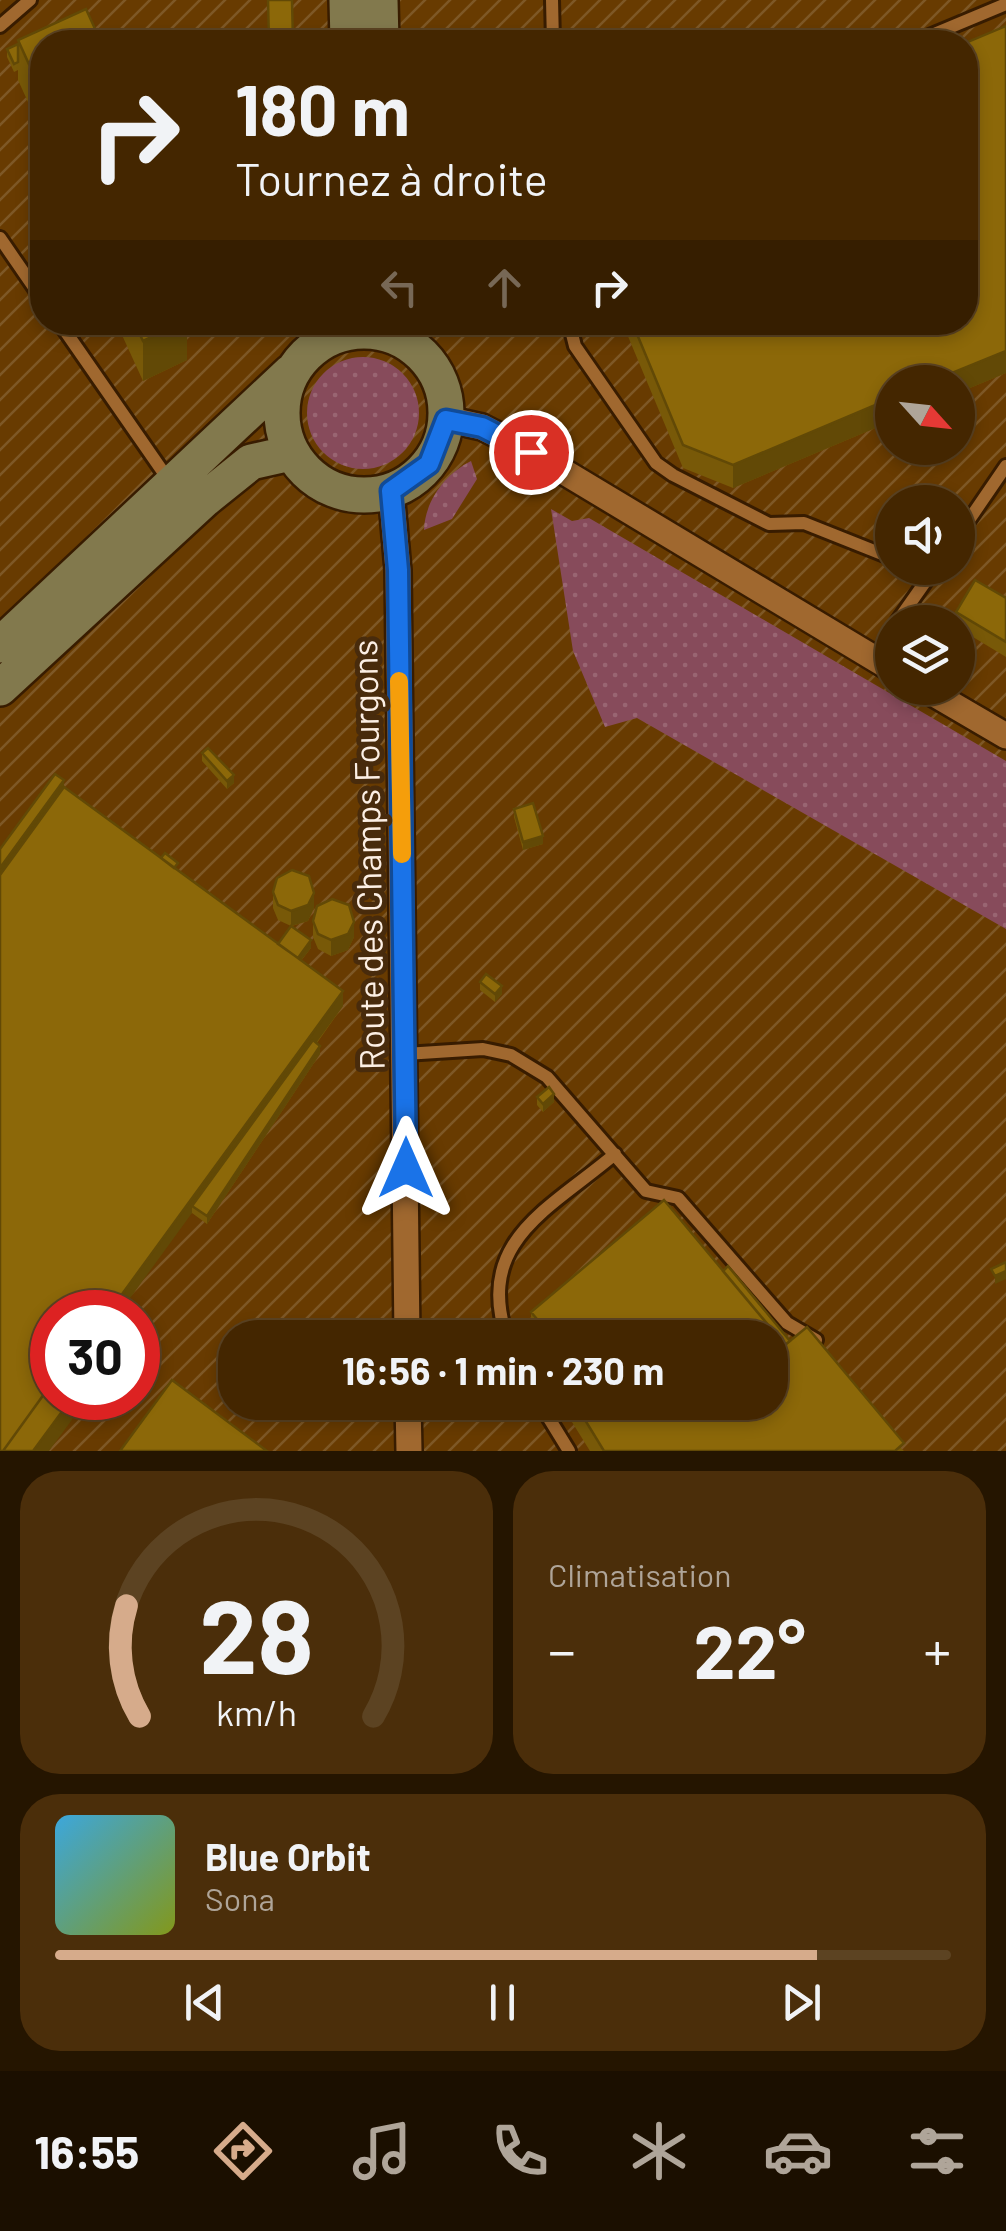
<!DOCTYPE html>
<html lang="fr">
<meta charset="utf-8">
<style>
:root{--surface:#442600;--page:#4b2e0a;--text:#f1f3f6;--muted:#afa599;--line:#5c4322;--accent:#d6ab8b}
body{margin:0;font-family:Barlow,sans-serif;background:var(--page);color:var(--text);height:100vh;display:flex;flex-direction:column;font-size:38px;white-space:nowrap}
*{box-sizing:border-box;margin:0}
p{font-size:32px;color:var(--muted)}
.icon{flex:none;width:55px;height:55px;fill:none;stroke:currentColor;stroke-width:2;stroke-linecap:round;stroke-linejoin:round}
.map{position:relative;height:1451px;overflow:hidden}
.sheet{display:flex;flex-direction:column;gap:20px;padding:20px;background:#251500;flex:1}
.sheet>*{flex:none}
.top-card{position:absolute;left:30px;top:30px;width:948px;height:305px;border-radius:40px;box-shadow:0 5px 15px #0003,0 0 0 2px var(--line);background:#442600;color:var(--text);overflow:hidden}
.needle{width:65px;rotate:117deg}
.buttons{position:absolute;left:875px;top:365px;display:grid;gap:20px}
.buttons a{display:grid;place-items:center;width:100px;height:100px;border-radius:50%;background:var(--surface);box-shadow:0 5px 15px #0003,0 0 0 2px var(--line);font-size:50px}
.speed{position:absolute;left:30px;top:1290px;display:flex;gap:20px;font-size:50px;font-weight:700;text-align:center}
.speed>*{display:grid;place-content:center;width:130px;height:130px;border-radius:50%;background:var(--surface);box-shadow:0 5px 15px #0003,0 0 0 2px var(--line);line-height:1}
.speed .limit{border:15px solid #d22;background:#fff;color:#111}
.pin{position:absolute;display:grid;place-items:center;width:85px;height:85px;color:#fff;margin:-42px;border:5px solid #fff;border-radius:50%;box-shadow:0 2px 10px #0007}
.me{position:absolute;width:110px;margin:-55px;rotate:0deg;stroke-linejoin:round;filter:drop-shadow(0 0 8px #0008)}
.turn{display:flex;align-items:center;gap:35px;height:210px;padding:0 40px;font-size:45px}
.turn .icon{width:130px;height:130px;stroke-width:2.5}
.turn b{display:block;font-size:70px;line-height:85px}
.lanes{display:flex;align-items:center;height:95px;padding:0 40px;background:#0003;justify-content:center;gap:50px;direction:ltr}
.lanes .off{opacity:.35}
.big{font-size:75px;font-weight:700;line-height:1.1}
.sheet .tile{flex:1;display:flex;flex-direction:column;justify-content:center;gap:15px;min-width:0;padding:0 35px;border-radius:40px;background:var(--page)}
.sheet .dial{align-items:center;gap:0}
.dial svg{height:260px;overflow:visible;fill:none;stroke:var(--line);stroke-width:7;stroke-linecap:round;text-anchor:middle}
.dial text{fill:var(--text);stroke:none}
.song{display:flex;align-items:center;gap:30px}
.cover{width:120px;height:120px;border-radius:15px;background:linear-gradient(135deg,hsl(200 70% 55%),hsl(70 70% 35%))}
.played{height:10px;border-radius:5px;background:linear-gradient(90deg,var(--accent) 85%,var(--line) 85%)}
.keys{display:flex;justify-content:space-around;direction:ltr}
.heat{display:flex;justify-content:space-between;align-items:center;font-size:55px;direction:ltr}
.sheet .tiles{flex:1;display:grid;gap:20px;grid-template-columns:1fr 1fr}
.tile:last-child{grid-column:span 2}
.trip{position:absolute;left:218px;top:1320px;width:570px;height:100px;border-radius:40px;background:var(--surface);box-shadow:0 5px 15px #0003,0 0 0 2px var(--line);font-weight:700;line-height:100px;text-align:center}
.menu{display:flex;height:160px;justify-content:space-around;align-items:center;background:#1b0f00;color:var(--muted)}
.menu .icon{width:70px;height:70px}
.menu .current{color:var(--accent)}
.menu b{font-size:45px;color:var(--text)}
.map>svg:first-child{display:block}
.industrial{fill:url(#industrial-furrows);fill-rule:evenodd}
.grass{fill:url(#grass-dots)}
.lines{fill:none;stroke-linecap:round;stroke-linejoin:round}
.lane-casing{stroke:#381c00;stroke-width:18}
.street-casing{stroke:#381c00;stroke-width:30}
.secondary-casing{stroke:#381c00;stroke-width:40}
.lane{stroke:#a0682f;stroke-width:12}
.street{stroke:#a0682f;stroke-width:25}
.secondary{stroke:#82794d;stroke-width:35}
.wall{fill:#785908}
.shaded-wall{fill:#624906}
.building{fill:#8c6809;stroke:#624906;stroke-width:2.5}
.route-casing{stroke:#114b97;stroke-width:25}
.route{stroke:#1a73e8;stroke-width:18}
.slow{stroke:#f59e0b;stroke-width:18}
.labels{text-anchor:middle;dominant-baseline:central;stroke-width:10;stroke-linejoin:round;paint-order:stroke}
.street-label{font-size:35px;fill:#fcefe4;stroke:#482b0c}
</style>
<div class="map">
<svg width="1006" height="1451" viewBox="0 0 1006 1451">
<defs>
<pattern id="industrial-furrows" width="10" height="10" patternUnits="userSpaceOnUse" patternTransform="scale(2.5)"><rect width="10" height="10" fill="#683b01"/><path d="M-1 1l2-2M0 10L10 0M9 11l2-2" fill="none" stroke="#7e5826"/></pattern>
<pattern id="grass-dots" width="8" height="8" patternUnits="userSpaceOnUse" patternTransform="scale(2.5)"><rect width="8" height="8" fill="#874b5b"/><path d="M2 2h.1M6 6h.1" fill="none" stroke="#996572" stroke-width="1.8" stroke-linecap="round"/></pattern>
</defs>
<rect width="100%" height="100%" fill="#5a3200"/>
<path class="industrial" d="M0 0H1006V1451H0ZM42 42H965V322H42ZM892 382H958V448H892ZM892 502H958V568H892ZM892 622H958V688H892ZM52 1312H138V1398H52ZM235 1338H770V1402H235Z"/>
<path class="grass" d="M307 413a56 56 0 1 1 112 0a56 56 0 1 1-112 0Z
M471 461 477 479 452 519 424 530C425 501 445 474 471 461Z
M551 509 572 521 589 518 1006 761V929L637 718 605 727 573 651Z"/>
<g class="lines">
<g class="lane-casing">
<path id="lane" d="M552 0 553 42
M0 26 30 0
M915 42 1006 4
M0 238 42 299
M59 322 170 482
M569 322 575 346 656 463 673 475 769 524 804 523 892 558
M958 536 1006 466
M897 622 935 568
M875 659 892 630
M405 1054 483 1049 511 1055 547 1077 646 1191 678 1198 787 1323 816 1340
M507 1338C474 1241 550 1209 615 1154
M539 1402 569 1451"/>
</g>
<g class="street-casing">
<path id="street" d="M446 419 482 427 531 452 892 669
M391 491 398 570 407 1338
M924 688 1006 736
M408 1402 409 1451"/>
</g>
<g class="secondary-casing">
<path id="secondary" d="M347 0 348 42
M380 0 381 42
M282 413a82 82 0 1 1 164 0a82 82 0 1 1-164 0Z
M0 645 291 372
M0 688 205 499 251 462 291 453"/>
</g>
<use href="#lane" class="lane"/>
<use href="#street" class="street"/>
<use href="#secondary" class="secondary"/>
</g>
<path class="wall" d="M1006 26V373L958 393V382H892V421L733 488 683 468 622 322H965Z
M18 40 42 42V133L18 80V70L14 72 7 57V49L18 44Z
M116 322H187V360L143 381Z
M1006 598V657L958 628V622H956V612Z
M202 753 234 783 227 789 202 761Z
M64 787 278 944 291 926 278 920 273 908V892L314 908 308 921 292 926 311 948 301 961 343 1006 317 1043 320 1054 207 1224 192 1213 52 1312Z
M514 809 543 844 523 850 514 817Z
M313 921 354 937 348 950 331 956 318 949 313 937Z
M480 982 502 994 495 1002 480 990Z
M537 1097 554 1102 543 1112 537 1105Z
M723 1271 790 1341 904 1451H590L562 1406V1402H770V1338H534L531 1334V1312Z"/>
<path class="shaded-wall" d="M183 322H187V360L143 381V341Z
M1006 351V373L958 393V382H930Z
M892 398V421L733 488V465Z
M234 775V783L227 789V781Z
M64 780V803L0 890V868Z
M543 836V844L523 850V842Z
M314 893V908L308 921 291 926V911Z
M354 922V937L348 950 331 956V940Z
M311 940V948L296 967V959Z
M502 986V994L495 1002V994Z
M343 991V1006L196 1208 192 1206V1213L120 1312H109Z
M320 1046V1054L207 1224V1216Z
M554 1094V1102L543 1112V1104Z
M1006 1271V1279L995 1284V1276Z
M72 1398H88L49 1451H33Z"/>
<path class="building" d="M268 0H292L293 42H269Z
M86 9 101 42H42V93L18 40Z
M1006 26V351L930 382H892V398L733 465 683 445 632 322H965V43Z
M18 44V62L14 64 7 49Z
M134 322H183L143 341Z
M975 580 1006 598V642L956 612Z
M208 748 234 775 227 781 202 753Z
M55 774 64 780 0 868V849Z
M64 787 343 991 109 1312H52V1383L3 1451H0V875Z
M533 803 543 836 523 842 514 809Z
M165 853 178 863 174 868 161 858Z
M292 870 309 876 314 893 308 905 291 911 278 905 273 892 277 878Z
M332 899 349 905 354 922 348 934 331 940 318 934 313 921 317 906Z
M291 926 311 940 298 958 278 944Z
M486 974 502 986 495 994 480 982Z
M313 1040 320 1046 207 1216 192 1206Z
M549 1087 554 1094 543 1104 537 1097Z
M664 1200 785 1345 807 1327 904 1443 895 1451H604L574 1402H770V1338H553L531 1312Z
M1006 1262V1271L995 1276 991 1269Z
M728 1266 790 1341 785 1345 723 1271Z
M172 1380 267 1451H120Z
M52 1383V1398H72L33 1451H3Z"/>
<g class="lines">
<g class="route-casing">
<path id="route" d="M406 1168 398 570 391 491 429 464 446 420 482 427 531 452"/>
</g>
<use href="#route" class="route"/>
<path class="slow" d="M399 681 402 854"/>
</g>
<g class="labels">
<g class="street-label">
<text transform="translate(367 855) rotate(-91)">Route des Champs Fourgons</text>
</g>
</g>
</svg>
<div class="buttons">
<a><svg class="needle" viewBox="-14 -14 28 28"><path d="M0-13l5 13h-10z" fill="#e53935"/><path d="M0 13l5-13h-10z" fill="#afa599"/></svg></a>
<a><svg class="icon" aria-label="sound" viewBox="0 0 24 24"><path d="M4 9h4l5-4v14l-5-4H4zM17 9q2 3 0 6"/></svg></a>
<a><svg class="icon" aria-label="layers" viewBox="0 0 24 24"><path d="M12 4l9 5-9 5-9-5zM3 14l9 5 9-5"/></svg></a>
</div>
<div class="speed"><div class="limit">30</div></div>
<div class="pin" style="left:531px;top:452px;background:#d93025"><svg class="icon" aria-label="arrive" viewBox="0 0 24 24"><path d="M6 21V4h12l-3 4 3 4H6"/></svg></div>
<svg class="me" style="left:406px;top:1168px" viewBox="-20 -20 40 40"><path d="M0-17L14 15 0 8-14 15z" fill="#1a73e8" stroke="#fff" stroke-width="4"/></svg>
<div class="trip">16:56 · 1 min · 230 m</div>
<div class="top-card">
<div class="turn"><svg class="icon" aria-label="right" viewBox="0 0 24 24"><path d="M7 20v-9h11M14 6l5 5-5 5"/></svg><div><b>180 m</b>Tournez à droite</div></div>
<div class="lanes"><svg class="icon off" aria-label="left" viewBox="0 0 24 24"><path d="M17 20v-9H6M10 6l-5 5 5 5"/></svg><svg class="icon off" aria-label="ahead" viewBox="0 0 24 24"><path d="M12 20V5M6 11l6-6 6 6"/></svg><svg class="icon" aria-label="right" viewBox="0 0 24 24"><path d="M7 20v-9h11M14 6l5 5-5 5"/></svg></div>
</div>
</div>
<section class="sheet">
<div class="tiles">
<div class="tile dial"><svg viewBox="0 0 100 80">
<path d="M14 69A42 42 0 1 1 86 69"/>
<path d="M14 69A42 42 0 0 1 10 35" stroke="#d6ab8b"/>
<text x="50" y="56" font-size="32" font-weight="700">28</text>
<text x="50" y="72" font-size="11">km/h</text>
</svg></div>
<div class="tile"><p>Climatisation</p>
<div class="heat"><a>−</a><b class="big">22°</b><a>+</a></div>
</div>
<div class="tile">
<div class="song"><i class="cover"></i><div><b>Blue Orbit</b><p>Sona</p></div></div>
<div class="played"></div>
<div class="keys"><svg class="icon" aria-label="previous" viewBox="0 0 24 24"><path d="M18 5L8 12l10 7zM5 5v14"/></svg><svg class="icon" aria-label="pause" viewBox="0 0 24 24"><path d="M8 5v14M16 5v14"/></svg><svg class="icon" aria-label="next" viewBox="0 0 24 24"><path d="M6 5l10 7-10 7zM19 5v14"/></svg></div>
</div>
</div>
</section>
<nav class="menu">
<b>16:55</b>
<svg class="icon current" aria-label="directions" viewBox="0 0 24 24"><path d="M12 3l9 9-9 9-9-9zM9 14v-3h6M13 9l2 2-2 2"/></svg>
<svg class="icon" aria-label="music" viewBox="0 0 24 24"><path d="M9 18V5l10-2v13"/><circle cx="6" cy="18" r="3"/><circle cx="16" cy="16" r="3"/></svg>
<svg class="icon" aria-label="phone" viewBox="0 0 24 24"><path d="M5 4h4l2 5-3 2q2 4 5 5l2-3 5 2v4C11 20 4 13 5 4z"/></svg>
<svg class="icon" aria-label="climate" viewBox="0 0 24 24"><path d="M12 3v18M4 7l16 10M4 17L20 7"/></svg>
<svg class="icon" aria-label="car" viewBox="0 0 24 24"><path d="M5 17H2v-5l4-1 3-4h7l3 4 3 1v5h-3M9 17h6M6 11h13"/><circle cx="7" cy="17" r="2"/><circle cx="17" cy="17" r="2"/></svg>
<svg class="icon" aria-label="filters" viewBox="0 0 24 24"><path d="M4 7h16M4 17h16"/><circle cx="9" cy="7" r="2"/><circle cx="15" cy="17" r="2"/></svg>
</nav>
